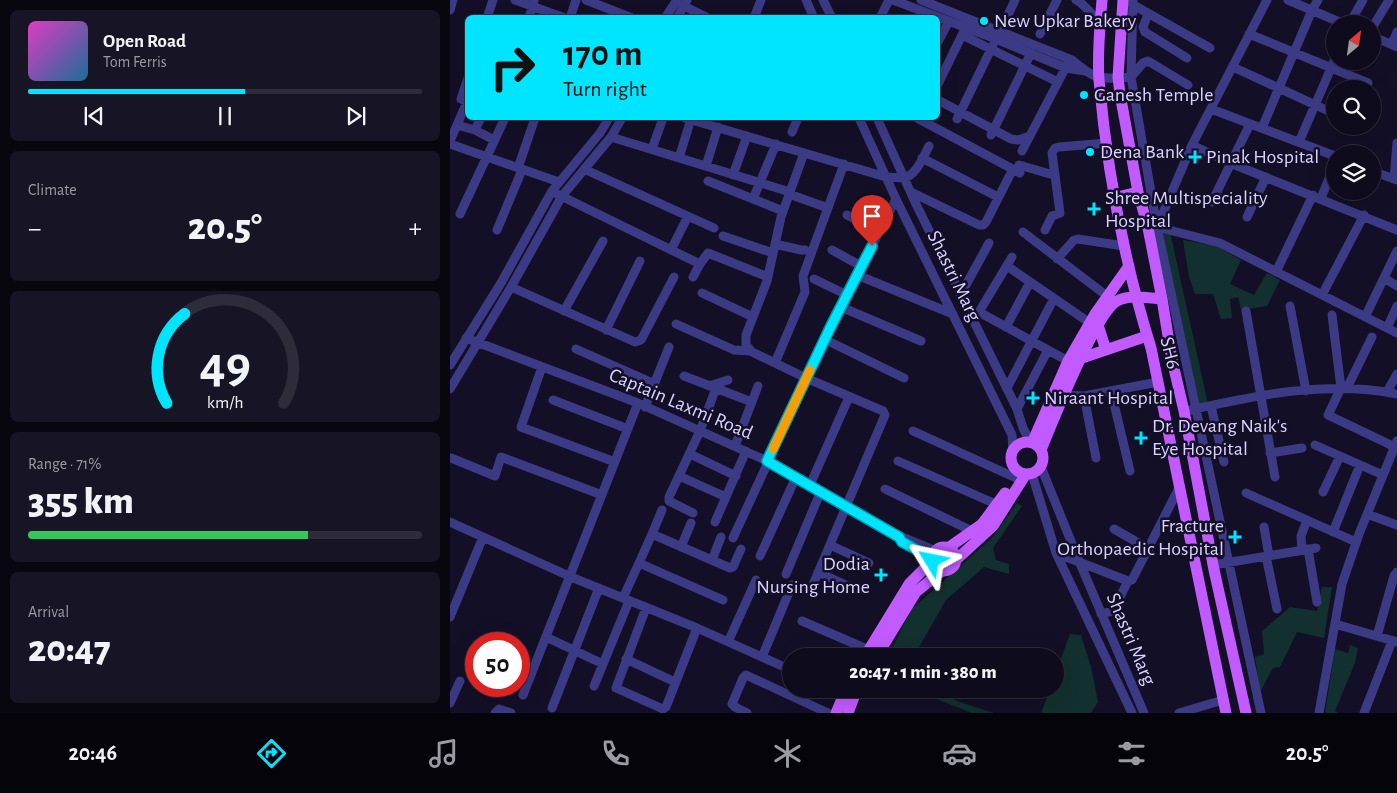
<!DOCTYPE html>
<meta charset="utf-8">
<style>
:root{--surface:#0e0b1c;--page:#171425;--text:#f1f3f6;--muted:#9b9ba3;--line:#2e2b3b;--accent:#00e5ff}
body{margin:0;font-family:"Alegreya Sans",sans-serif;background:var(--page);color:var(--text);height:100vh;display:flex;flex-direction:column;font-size:19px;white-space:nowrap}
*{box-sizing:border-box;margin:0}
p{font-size:16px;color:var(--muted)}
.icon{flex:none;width:28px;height:28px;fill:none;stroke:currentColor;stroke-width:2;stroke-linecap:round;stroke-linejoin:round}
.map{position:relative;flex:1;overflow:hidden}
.sheet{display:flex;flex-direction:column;gap:10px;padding:10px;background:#08060f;width:450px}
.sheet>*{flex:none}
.guide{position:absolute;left:15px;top:15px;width:475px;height:105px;border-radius:8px;box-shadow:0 5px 20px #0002,0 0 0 1px var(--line);background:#00e5ff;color:#111;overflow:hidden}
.needle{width:32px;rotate:29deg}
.tools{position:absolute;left:876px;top:15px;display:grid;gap:10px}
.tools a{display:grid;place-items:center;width:55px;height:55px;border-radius:50%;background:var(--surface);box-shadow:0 5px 20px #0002,0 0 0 1px var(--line);font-size:25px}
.speed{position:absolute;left:15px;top:632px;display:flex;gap:10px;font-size:25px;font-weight:700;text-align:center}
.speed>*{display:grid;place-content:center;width:65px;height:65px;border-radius:50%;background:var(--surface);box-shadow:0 5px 20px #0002,0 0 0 1px var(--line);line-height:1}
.speed .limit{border:8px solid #d22;background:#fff;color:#111}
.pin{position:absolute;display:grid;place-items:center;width:42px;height:42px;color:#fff;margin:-51px -21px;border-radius:50% 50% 50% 0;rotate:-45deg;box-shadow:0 0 5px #0007}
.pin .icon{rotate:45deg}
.me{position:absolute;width:55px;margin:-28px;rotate:305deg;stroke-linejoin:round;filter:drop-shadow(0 0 4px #0008)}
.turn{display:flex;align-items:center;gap:18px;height:105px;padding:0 15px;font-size:22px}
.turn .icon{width:65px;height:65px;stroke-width:2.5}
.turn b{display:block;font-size:35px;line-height:42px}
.big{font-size:38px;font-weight:800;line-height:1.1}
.sheet .widget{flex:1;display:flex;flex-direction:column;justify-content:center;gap:8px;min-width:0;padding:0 18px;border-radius:8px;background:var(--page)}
.sheet .dial{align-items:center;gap:0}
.dial svg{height:130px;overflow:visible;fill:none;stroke:var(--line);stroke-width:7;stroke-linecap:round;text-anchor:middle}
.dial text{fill:var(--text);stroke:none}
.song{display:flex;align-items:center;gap:15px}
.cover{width:60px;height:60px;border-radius:8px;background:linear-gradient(135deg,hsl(310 70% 55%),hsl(200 70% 35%))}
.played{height:5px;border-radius:2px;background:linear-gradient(90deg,var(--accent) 55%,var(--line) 55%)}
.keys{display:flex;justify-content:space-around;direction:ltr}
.heat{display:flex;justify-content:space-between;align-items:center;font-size:28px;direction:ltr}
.charge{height:8px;border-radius:4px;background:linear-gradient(90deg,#34c759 71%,var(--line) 0)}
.trip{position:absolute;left:332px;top:648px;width:282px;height:50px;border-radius:25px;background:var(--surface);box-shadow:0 5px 20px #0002,0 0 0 1px var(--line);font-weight:800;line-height:50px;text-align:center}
.tab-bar{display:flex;height:80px;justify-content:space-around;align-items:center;background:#06040b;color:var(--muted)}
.tab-bar .icon{width:35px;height:35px}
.tab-bar .selected{color:var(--accent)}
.tab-bar b{font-size:22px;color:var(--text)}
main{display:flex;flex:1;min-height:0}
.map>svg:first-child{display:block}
.green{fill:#12302f}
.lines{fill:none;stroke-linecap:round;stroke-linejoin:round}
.minor{stroke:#3d3a85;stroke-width:9}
.major{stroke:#c25bff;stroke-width:11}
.route-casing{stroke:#0095a6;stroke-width:12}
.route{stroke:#00e5ff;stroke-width:9}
.slow{stroke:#f59e0b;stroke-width:9}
.poi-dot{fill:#00e5ff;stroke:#130f26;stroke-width:2}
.labels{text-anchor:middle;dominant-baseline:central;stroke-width:5;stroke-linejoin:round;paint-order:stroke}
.poi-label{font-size:20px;fill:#d9d4ff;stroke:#130f26;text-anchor:start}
.street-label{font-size:20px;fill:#d9d4ff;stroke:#130f26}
</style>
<main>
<section class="sheet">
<div class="widget">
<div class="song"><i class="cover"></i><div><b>Open Road</b><p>Tom Ferris</p></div></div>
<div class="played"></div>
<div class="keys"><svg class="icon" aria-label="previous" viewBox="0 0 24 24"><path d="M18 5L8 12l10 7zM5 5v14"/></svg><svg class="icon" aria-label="pause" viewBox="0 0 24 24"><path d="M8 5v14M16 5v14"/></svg><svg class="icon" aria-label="next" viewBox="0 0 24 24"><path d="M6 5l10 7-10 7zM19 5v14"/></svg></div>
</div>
<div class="widget"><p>Climate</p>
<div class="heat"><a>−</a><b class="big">20.5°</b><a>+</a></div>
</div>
<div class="widget dial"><svg viewBox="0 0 100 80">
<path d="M14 69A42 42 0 1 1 86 69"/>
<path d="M14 69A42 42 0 0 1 25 14" stroke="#00e5ff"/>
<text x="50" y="56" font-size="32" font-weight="700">49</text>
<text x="50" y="72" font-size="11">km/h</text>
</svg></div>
<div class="widget"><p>Range · 71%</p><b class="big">355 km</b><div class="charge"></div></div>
<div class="widget"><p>Arrival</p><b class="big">20:47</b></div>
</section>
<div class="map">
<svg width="947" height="713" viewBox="0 0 947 713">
<rect width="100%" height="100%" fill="#130f26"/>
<path class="green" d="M720 232 758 404 747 406 711 234Z
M733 240 767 246 791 260 780 284 804 295 817 273 830 280 817 306 791 310 788 297 780 299 782 318 771 319 763 294H745L739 277Z
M567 503 572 506 543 548 546 560 559 564V574L534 567 496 600 464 656H438L462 609 543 537Z
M872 587H882L874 638 847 632 830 667 823 668 810 692 805 657 814 654 812 631 840 607 867 611Z
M620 634 631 635 641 667 648 702 641 713H591L600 689H606V672Z
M900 645 908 648 905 663 885 711 888 713H875L885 649 898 653Z
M461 689H484L507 701 544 713H522Z"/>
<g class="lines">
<path class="minor" d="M65 0 115 18
M136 0 182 18
M356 0 364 18
M373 0 382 18
M443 0 546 39 616 68 635 71
M471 0 622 60C646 81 650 79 681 77L693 63 698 61 738 85
M626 0 631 3 650 22
M683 0 681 77 707 227 811 713
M838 0 894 24
M680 3 760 48
M234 6 258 18
M0 10 3 0
M698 14 693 27 695 32 737 58
M558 15 565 0
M37 18 43 0
M79 18 84 0
M120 18 126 0
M215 18 227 0
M227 18 237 0
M304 18 311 0
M430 18 439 0
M899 24 913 0
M922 28 939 0
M590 34 607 0
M799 34 918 83
M512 35 608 82
M922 36 947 47
M488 42 499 21
M942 44 947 32
M783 67 885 114
M488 84 514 31
M488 100 561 139 568 140 580 136
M761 109 885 156
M235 118 436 177C442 177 448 178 453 178 466 177 474 155 479 146
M409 118 446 199 562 435 563 451
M427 118 465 202 567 409 573 428 580 442
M467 118 570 173
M507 119 543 45
M7 125 25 130 44 140
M812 128 862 10 868 0
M25 130 31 118
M342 132 348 118
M541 135 581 53
M161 137 340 192
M0 141 17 102 11 99 18 78
M849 142 885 59
M0 144 109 182
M742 145 780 163 947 230
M202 149 213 118
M572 151 618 63
M354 153 331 217 317 281 296 335V345L302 352 356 378 433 411 435 415 362 587
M229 158 241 119
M472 158 548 197
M569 165 600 174H605
M256 166 268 127
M68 168 85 118
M134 169 264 228
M922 171 947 180
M283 175 297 136
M944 179 947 143
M258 181 333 211
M461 192 529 225H533L536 222 563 169
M107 194 250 264
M339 194 378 208
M871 198 885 164
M303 199 326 144
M762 202 800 124
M10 214 55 118
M397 215 429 232
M797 217 816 177
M707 227 770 243 947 333
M707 227 742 145 817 0
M47 230 72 170
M595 230 602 216 610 213 602 153 605 148 609 147 657 143
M573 232 657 296 661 302
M273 236 323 253
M325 244 351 250H355
M221 250 238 216
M382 250 411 266
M607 259 624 240 628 239 674 246
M557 266 640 323
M826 272 863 195
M407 275 503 314
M243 277 250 264 258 253 318 277
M934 278 947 286
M364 279 397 295
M61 287 185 342 191 340 224 277
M252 293 303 317
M511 294 539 243
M872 295 914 215
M840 306 856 391
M391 307 471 341
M114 311 153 241
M796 311 825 477
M529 312 618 361
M882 315 891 388 878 415 945 447
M526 317 562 257
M915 317 947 251
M226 324 284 350 300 351
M556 327 578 286
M937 328 947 306
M156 330 190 261
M16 338 188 403 317 461 449 537 452 542 482 557
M374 339 454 378
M126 349 205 384
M325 363 355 292 353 276 394 164
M0 365 51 283 102 191 150 133 159 118
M92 367 71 427 165 462
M234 376 302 402
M259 386 278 380
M557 388 601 304
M897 388 922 337
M0 389 61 287 112 196 161 137 172 118
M661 391 680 471
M937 392 947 374
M614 395 634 396 708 382
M634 396 646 458
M103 400 178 429
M761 406 774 462
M195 407 219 347
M567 409 598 350
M740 410C808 395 877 380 947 394
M463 431 566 478
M865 445 933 475
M285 446 308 386
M820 453 852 448
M240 454 286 476
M1 458 45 476 51 457 152 495
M448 461 548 505
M591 467 629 561 694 713
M582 474 606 553 682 713
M229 476 276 497
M360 485 399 397
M435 489 522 531
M873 492 890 456
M796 493 906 542
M243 513 219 501V497L250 431 266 388
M917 514 947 525
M0 522 121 577 247 628 341 670
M265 522 296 451
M814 527 819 556
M664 529 699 549
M883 532 910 465
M202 534 212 510
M452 537 486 551
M283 538 381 326 446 199
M380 545 419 563
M231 547 241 523
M858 549 867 602
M852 550 851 536 857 520
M606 553 678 581 682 580 730 486
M310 556 346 477
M816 556 827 609
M262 560 271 537
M189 563 202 534 280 568 283 567 291 549
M763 565 866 548
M368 572 404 589
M336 574 371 491
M173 598 189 563 273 600
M196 608 166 688 213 709 216 707 247 628
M651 614 663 611 678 581
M0 617 33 537
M352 621 419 650
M885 624 947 642
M927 636 944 576 947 572
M96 637 153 664
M278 642 306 580
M312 657 342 585
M176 659 225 682
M144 686 179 601
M384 689 399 695
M73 695 188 403
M0 703 10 681
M102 708 149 588
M45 713 49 709 61 713
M297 713 285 707 282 704 293 678 296 675 378 713
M729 713 773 700
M869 713 892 584 909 534 947 441
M914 713 942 641"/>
<path class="major" d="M652 0C650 26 647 54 649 80 657 171 674 261 701 348L776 713
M673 0 668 77 670 94 688 192 698 228 712 299 722 360 734 411 764 570 796 713
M663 198 688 192
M648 325 656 350
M632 358 697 336
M561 458a16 16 0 1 1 32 0a16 16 0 1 1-32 0Z
M582 443 618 361 645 314 679 266
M591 450C602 423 646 313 667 301 679 294 699 298 712 299
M482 559a12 12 0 1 1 24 0a12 12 0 1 1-24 0Z
M498 548 532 524 555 493
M506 560 543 526 576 474
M415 656 459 584 482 561
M427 656 466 592 492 571
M386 713 396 689
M398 713 407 689"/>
</g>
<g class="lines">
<g class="route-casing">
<path id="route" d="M422 246 381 326 317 461 449 537 452 542 482 558V561"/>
</g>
<use href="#route" class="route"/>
<path class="slow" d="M323 449 360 370"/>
</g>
<g class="poi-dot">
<circle cx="534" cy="21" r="5"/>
<circle cx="634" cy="95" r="5"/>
<circle cx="640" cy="152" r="5"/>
<path d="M742.5 149.5h5v5h5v5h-5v5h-5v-5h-5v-5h5z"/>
<path d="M641.5 201.5h5v5h5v5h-5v5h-5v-5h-5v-5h5z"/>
<path d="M580.5 390.5h5v5h5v5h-5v5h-5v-5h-5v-5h5z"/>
<path d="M688.5 430.5h5v5h5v5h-5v5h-5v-5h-5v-5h5z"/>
<path d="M782.5 529.5h5v5h5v5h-5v5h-5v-5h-5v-5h5z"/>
<path d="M428.5 567.5h5v5h5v5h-5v5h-5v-5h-5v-5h5z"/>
</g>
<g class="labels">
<g class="poi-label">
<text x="544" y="21">New Upkar Bakery</text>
<text x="644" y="95">Ganesh Temple</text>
<text x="650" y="152">Dena Bank</text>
<text x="756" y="157">Pinak Hospital</text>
<text x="655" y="198">Shree Multispeciality<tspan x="655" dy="23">Hospital</tspan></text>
<text x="594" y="398">Niraant Hospital</text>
<text x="702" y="426">Dr. Devang Naik's<tspan x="702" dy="23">Eye Hospital</tspan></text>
<text x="774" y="526" text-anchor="end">Fracture<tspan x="774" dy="23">Orthopaedic Hospital</tspan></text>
<text x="420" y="564" text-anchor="end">Dodia<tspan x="420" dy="23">Nursing Home</tspan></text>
</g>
<g class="street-label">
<text transform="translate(504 276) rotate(64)">Shastri Marg</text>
<text transform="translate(720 353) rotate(76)">SH6</text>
<text transform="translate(231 404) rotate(23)">Captain Laxmi Road</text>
<text transform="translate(681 639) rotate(67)">Shastri Marg</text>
</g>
</g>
</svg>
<div class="tools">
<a><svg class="needle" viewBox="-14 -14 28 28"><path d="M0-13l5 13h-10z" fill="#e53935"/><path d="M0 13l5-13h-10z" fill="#9b9ba3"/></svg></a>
<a><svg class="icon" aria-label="search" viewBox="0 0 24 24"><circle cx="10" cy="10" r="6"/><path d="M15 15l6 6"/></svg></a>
<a><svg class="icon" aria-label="layers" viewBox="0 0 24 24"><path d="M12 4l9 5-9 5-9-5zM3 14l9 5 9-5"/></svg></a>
</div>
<div class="speed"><div class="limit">50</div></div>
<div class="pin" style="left:422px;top:246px;background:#d93025"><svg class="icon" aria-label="arrive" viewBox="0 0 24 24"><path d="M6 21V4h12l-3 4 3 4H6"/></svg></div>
<svg class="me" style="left:482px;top:561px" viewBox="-20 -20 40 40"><path d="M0-17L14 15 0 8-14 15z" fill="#00e5ff" stroke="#fff" stroke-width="4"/></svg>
<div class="trip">20:47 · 1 min · 380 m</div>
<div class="guide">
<div class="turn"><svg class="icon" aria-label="right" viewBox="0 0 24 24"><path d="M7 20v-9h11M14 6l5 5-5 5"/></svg><div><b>170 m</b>Turn right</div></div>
</div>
</div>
</main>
<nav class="tab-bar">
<b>20:46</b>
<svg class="icon selected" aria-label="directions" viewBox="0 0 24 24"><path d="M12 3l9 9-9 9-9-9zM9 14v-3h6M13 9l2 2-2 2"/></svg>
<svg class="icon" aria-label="music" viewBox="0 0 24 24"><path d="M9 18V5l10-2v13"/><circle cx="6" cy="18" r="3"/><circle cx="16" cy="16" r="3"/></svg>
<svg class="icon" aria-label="phone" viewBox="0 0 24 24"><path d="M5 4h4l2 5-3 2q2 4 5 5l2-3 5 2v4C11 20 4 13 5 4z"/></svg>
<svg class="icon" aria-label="climate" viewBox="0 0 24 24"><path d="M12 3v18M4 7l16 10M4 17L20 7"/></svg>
<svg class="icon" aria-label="car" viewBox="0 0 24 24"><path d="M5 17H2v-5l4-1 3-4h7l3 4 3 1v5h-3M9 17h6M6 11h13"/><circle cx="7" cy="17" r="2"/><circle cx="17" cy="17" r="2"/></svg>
<svg class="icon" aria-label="filters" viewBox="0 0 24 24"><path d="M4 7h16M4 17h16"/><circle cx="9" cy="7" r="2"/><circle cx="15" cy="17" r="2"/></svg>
<b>20.5°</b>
</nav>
